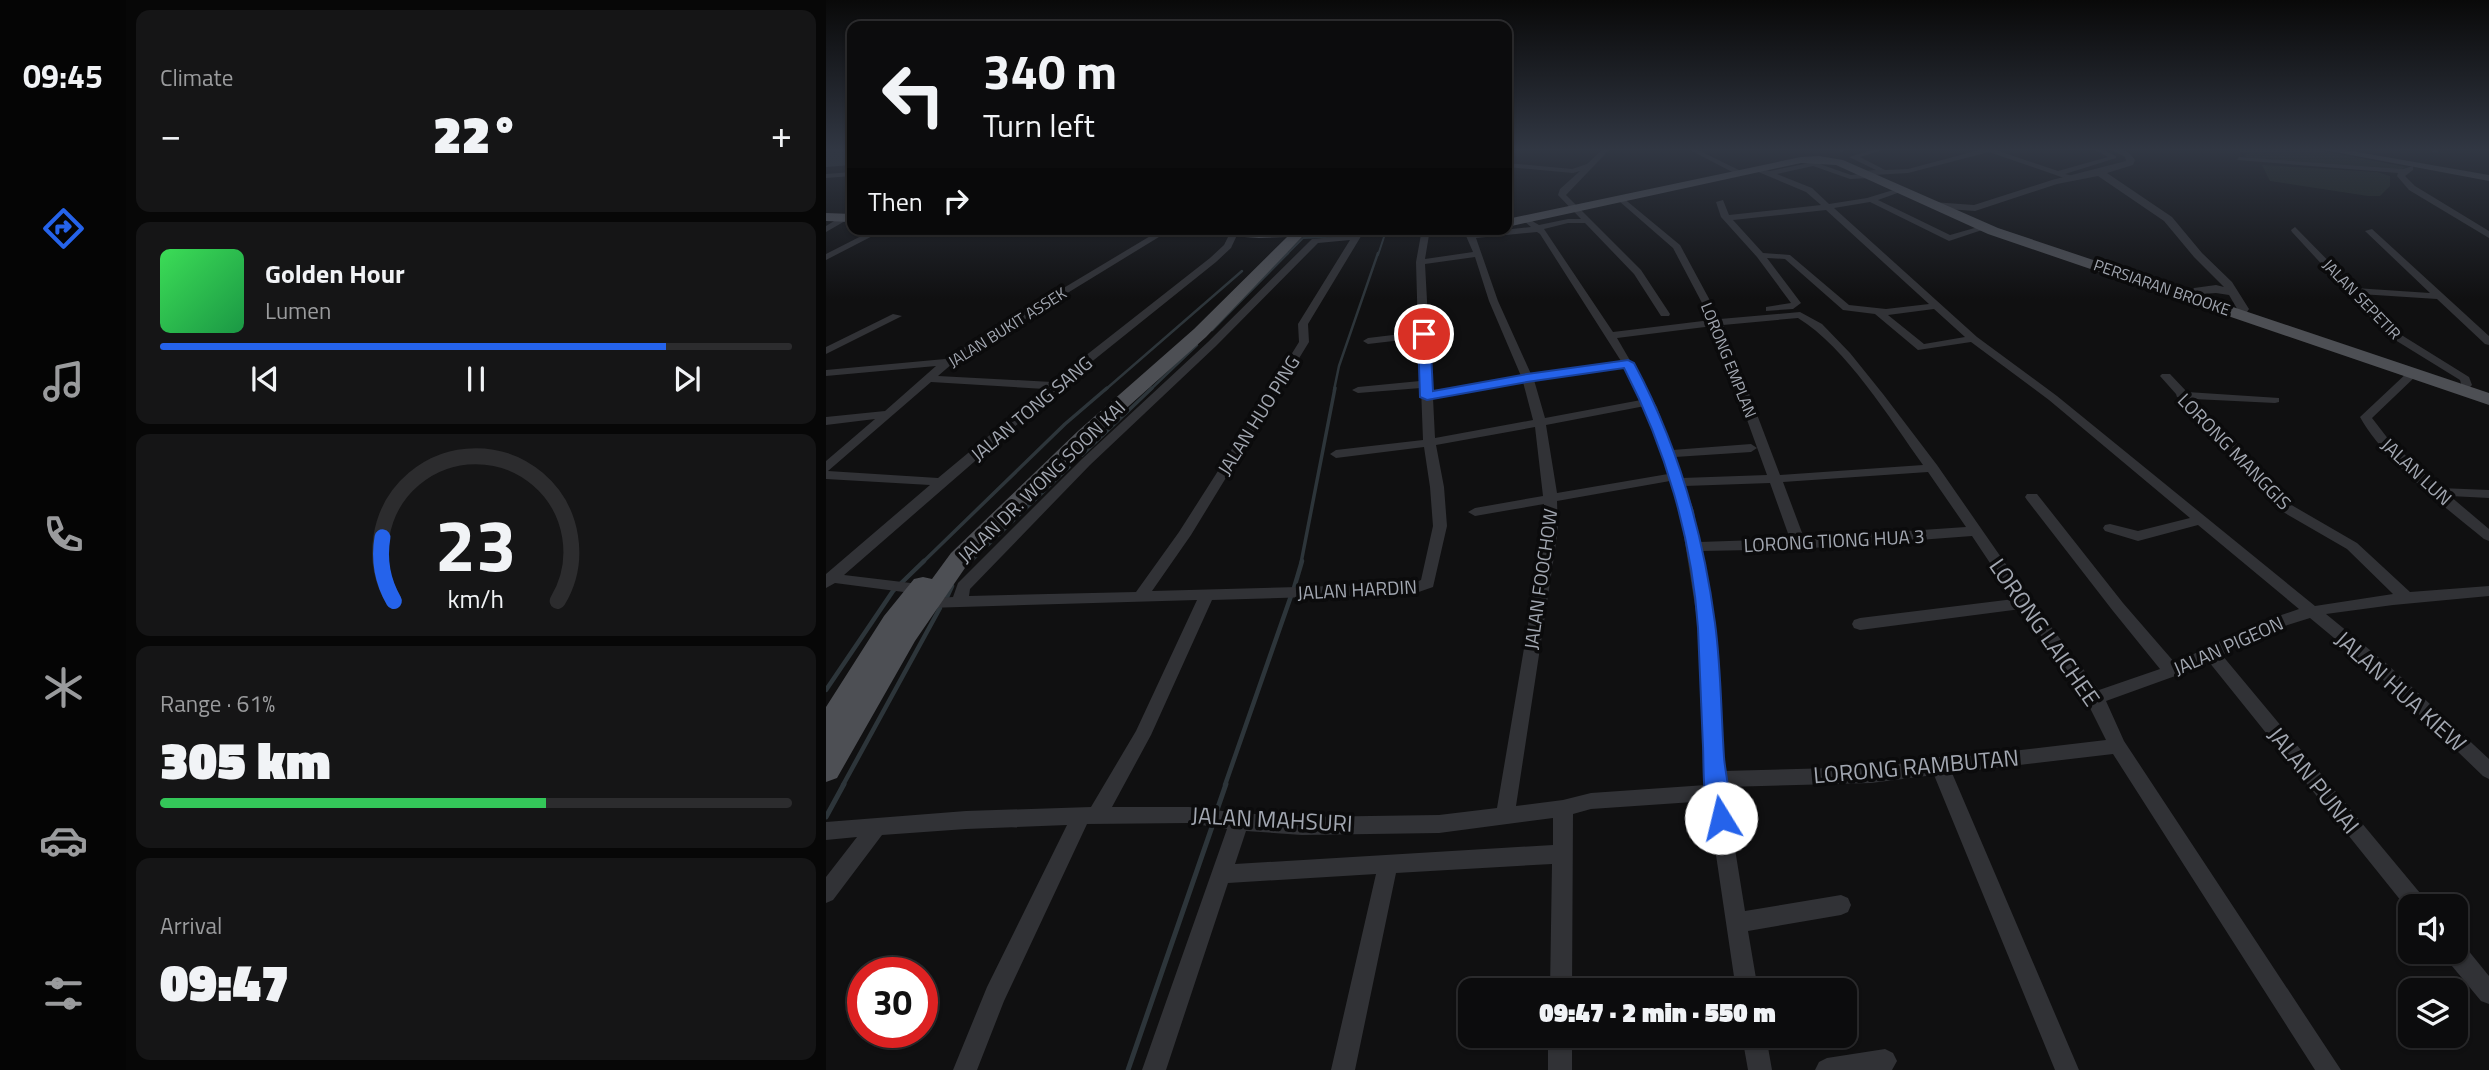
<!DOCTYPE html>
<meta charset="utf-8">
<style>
:root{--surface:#0c0c0d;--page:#151516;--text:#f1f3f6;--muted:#9a9b9d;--line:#2c2c2e;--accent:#2563eb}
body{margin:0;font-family:"Titillium Web",sans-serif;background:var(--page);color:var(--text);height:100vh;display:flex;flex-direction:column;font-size:26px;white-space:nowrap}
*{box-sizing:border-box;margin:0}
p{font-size:23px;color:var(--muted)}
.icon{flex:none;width:38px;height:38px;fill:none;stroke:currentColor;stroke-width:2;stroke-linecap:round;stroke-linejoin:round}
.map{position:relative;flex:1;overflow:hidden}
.drawer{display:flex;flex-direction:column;gap:10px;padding:10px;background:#070707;width:700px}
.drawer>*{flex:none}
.guide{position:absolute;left:21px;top:21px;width:665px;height:214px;border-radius:14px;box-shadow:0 2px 5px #0004,0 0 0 2px var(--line);background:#0c0c0d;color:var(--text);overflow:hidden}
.buttons{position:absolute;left:1572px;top:894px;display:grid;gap:14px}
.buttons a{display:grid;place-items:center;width:70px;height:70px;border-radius:14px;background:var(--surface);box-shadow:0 2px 5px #0004,0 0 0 2px var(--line);font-size:35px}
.speed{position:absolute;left:21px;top:957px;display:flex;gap:14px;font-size:35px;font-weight:700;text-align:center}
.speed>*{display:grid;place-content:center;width:91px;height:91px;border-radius:50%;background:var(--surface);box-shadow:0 2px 5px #0004,0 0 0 2px var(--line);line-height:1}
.speed .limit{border:10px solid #d22;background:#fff;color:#111}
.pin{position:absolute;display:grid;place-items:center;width:60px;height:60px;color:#fff;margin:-30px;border:4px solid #fff;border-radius:50%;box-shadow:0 2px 7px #0007}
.me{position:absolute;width:77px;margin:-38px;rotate:351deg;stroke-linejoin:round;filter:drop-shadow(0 0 5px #0008)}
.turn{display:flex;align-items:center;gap:24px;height:147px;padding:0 21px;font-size:32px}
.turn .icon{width:91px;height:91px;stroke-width:2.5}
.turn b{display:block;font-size:49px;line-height:60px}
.then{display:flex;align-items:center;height:66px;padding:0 21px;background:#0003;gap:14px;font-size:26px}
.big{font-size:52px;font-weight:800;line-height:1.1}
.drawer .card{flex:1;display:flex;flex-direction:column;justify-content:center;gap:10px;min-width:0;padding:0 24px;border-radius:14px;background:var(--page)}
.drawer .dial{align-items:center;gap:0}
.dial svg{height:182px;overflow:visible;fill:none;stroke:var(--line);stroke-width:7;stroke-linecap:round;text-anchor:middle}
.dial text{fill:var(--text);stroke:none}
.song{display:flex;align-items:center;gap:21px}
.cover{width:84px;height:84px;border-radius:10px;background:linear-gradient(135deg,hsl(130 70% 55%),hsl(140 70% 35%))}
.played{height:7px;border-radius:4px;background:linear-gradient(90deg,var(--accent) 80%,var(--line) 80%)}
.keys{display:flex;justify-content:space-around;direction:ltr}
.heat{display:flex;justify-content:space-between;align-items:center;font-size:38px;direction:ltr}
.charge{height:10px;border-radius:5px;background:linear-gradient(90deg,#34c759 61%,var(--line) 0)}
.trip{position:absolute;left:632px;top:978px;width:399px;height:70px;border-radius:14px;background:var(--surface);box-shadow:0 2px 5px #0004,0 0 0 2px var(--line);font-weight:800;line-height:70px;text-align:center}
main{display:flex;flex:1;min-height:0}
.dock{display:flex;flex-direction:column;width:126px;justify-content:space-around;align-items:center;background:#050505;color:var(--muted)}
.dock .icon{width:49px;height:49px}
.dock .selected{color:var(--accent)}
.dock b{font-size:32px;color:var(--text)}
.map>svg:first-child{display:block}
.green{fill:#1d231d}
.water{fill:#2d353a}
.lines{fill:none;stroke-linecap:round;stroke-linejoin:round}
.stream-far4{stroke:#2d353a;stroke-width:2}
.stream-far3{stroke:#2d353a;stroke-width:2.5}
.stream-far2{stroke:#2d353a;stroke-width:3.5}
.stream-far1{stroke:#2d353a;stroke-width:4.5}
.stream{stroke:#2d353a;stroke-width:5}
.minor{fill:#313236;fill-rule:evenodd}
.tertiary{fill:#313236;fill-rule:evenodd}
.secondary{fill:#3f4146;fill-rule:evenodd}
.primary{fill:#4d4f54;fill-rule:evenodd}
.route{fill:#2563eb;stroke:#184099;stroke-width:2}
.labels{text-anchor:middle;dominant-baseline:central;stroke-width:7;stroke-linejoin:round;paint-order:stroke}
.far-street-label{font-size:16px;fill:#a2a7b1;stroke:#0b0b0c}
.street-label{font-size:19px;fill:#a2a7b1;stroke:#0b0b0c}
.near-street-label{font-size:23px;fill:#a2a7b1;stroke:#0b0b0c}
</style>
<main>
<nav class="dock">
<b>09:45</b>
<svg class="icon selected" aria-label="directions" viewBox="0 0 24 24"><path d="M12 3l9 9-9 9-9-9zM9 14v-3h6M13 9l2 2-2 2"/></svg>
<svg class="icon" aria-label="music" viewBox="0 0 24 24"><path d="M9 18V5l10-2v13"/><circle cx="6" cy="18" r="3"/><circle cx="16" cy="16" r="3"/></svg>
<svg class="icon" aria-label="phone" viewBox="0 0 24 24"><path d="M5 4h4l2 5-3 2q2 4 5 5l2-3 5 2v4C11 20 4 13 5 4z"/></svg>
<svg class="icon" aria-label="climate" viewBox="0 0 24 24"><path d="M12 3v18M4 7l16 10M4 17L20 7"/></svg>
<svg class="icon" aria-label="car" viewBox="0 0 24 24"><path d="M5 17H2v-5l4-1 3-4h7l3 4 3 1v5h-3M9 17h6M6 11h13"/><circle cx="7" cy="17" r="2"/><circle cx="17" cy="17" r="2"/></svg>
<svg class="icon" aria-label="filters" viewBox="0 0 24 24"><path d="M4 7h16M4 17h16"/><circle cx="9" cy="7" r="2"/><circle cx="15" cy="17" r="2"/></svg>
</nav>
<section class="drawer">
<div class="card"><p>Climate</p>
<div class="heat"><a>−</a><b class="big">22°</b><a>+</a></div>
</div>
<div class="card">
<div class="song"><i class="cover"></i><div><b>Golden Hour</b><p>Lumen</p></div></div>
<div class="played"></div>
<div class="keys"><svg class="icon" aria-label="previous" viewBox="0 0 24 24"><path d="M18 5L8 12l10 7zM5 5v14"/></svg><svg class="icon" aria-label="pause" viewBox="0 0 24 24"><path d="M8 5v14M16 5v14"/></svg><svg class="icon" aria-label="next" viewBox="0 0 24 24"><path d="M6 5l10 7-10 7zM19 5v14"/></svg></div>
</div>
<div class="card dial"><svg viewBox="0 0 100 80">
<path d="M14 69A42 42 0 1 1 86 69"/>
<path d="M14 69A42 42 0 0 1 9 41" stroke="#2563eb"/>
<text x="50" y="56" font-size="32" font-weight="700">23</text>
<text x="50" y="72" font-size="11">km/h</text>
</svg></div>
<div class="card"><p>Range · 61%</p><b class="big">305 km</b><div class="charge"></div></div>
<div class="card"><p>Arrival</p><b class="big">09:47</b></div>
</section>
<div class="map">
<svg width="1663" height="1070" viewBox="0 0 1663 1070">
<rect width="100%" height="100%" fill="#101011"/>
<path class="green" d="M1404 149H1487L1580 167 1576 169 1425 158 1418 157 1421 153Z
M1436 165 1551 172 1564 176V186L1554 196H1542L1444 181Z"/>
<path class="water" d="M0 149H26V165L0 167Z"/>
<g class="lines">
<path class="stream-far4" d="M543 235 559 234 552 255
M460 255 477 238 522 236"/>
<path class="stream-far3" d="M386 330 462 253
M279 390 416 271
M324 390 371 345
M508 390 513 366 552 253"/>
<path class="stream-far2" d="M256 455 326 388
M96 563 239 424 281 388
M143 563 243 467
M475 563 509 388"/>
<path class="stream-far1" d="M468 588 476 561
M121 597 126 586
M0 690 67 591 98 561
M17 785 114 608
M399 785 465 596"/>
<path class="stream" d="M390 813 400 784
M0 817 18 784
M302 1070 387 824"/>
<path class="minor" d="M777 149H784L740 195 815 270 844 314 843 316H835L808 274 759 223H742L718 229 787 332 885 320 847 248 793 201V197H796L854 245 894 319 974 312 996 324 1024 353 1057 394 1111 465 1204 599 1273 690 1334 669 1287 611 1201 500 1199 497 1201 494H1211L1297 603 1349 663 1432 623 1473 609 1372 525 1312 541 1279 531 1277 528 1279 525 1284 524 1312 531 1364 518 1223 400 1145 342 1092 350 1049 314 1017 310 959 259 941 258 975 303 967 309 940 311V307L965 303 931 257 895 217 890 202 897 200 903 215 995 205 980 192 930 171V167L944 171 988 162 1025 175 1034 174V171L1050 170 1023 157 1050 149H1060L1034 157 1059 170 1082 169 1157 149H1167L1232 171 1282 157 1267 149H1275L1290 156V158L1239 174 1247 176V180H1244L1163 152 1082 173 1047 175 1044 178 1024 179 987 166 951 174 986 188 1003 204 1041 198 1077 187V191L1052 200 1124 235 1159 225V229L1123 241 1044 202 1008 208 1151 337 1231 396 1489 606 1567 594 1521 549 1452 509 1403 450 1355 398 1351 397 1350 394 1334 376 1336 374H1344L1361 392 1453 398V402L1449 403 1368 399 1411 444 1462 503 1531 543 1584 592 1663 586V596L1567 605 1500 614 1561 664 1663 759V779L1657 776 1549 672 1484 618 1443 631 1396 655 1599 899 1602 906H1584V912L1383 662 1352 675 1280 701 1298 741 1515 1070H1489L1287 754 1126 773 1253 1070H1229L1108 775 1045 783 899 787 919 911 1015 895 1022 898 1025 905 1022 912 1015 915 922 931 932 990H910L882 801 765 809 747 814 746 990H724L726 864 570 873 529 1070H505L550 874 402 883 340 1070H316L401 829 363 823 261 824 178 1001 151 1070H127L161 987 241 825 140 829 56 835 7 900 0 903V877L31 837 0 840V822L140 811 265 807 310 731 371 600 101 608 96 607 93 603 96 599 127 597 132 583 256 459 382 342 486 239 528 235 533 230 537 233 482 324 483 342 365 535 326 591 585 584 595 580 607 526 604 487 598 447 510 458 504 454 510 450 597 440 595 388 532 393 526 390 532 387 594 381 593 338 542 344 537 341 542 338 592 332 590 262 596 229H604L599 259 647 252 637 229H645L647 233 705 227 697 220 701 218 713 225 742 219H755L732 195 734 189 754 171 747 173 681 167V163L746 169 761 164ZM1000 210 1103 304 1060 309 1023 305 964 255 937 253 907 220ZM711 232 714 234 795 361 705 374 672 301 650 238ZM524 240 472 324 473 342 436 402 353 532 310 592 143 596 144 589 264 465 390 346 492 243ZM649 257 663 301 695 376 606 392 599 264ZM1108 309 1139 337 1098 344 1062 315ZM972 318C1020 347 1064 419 1097 465L954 475 897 325ZM887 326 941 475 856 478 849 457 925 452 931 448 925 444 846 450 831 407 791 338ZM799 367 815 400 719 418 708 380ZM697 382 707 420 609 438 607 398ZM819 406 842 474 731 493 720 425ZM709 427 717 496 649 508 642 512 649 516 718 504V530L671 808 613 815 476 817 413 813 363 807H286L325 735 386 600 587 594 607 587 621 526 618 487 610 445ZM1102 472 1140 527 978 538 957 482ZM844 481 854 511 872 625 880 785 765 793 737 800 690 806 732 530 731 501ZM944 483 964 539 873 542 868 511 859 486ZM1146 536 1188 599 1034 618 1028 620 1026 624 1028 628 1034 630 1195 609 1255 690 1280 740 1117 759 1113 757 1106 760 1045 767 897 771 888 625 875 551 973 549ZM727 818V845L409 864 420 831 476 835 613 833Z
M862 149H870L919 173 912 175Z
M1606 149H1612V152L1607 153Z
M1658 149H1663V151L1659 150Z
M1413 157 1577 169 1587 166V170L1579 176 1589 186 1663 231V238L1583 190 1571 176 1572 173 1411 160Z
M26 172V176L0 178V174Z
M23 212H26V217L0 232V226Z
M1469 227 1529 288 1604 293 1539 231 1546 229 1663 336V345L1659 344 1611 299 1534 294 1569 331 1643 377 1646 385 1644 387H1636L1634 380 1561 335 1466 232 1465 230Z
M49 229H60L0 260V254Z
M336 229H346L127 363 112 376 226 382 384 258 398 245 405 231 412 233 405 248 390 262 233 388 18 575 93 584 98 585 100 589 98 593 93 594 9 583 0 588V574L104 485 0 479V461L49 419 0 425V417L59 411 110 366 0 376V370L119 359ZM105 382 219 389 112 478 2 471Z
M67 314 76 316 0 354V347Z
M1587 370 1593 373 1591 375 1546 418 1563 440 1614 488 1663 490V498L1624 496 1663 529V541L1658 539C1619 507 1558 461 1534 417L1583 371Z
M1629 941 1637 944 1663 976V1004L1655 1001 1621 960 1618 952H1629Z
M722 1036H746V1070H722Z
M916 1036H940L946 1070H922Z
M1059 1049 1067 1053 1071 1061 1066 1070H989L993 1062 1001 1058Z"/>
<path class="tertiary" d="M1011 149H1021L1015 152Z
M1284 149C1295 149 1303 150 1309 160L1307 165 1281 173 1346 217 1376 253 1406 282 1423 309 1421 312H1413L1403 295 1390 293 1376 294V302H1368L1363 295 1368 288 1390 285 1398 287 1368 257 1338 221 1272 176 1231 184 1149 211 1107 208 1102 205 1107 202 1148 205 1226 180 1300 161 1299 157Z"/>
<path class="secondary" d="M1493 149H1514L1663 175V181Z"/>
<path class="primary" d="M993 156 1017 160 1172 228 1663 393V405L1162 234 1010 165 975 163 681 227V219L975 157Z
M0 213 26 214V222L0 221Z
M353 229H543L536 233 477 236 380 337 266 439 141 565 89 641 11 778 0 782V707L58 616 88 579 97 577 106 579 125 553 252 431 368 329 461 237 433 238 360 233Z"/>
</g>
<linearGradient id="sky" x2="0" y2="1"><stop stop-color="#090909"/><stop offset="0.5" stop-color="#313743"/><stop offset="1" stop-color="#313743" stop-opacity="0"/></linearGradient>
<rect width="1663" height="299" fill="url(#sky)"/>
<path class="route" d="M598 331 604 334 607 391 701 374 802 360 808 363C852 445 877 532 889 623 895 667 895 712 898 757 899 774 909 812 902 825L895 828 887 825C876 802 878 771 877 746 875 707 874 668 872 628 866 539 839 447 798 368L701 382 601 400 594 397 592 334Z"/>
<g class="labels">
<g class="far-street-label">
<text transform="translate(1336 287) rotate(19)">PERSIARAN BROOKE</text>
<text transform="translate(1536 299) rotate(46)">JALAN SEPETIR</text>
<text transform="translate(181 327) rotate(-32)">JALAN BUKIT ASSEK</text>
<text transform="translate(903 360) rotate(68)">LORONG EMPLAN</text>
</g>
<g class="street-label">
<text transform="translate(205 408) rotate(-40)">JALAN TONG SANG</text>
<text transform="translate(432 415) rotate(-58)">JALAN HUO PING</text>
<text transform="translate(1409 451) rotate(46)">LORONG MANGGIS</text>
<text transform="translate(1591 471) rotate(43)">JALAN LUN</text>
<text transform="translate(215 481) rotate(-44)">JALAN DR. WONG SOON KAI</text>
<text transform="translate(1008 540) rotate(-3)">LORONG TIONG HUA 3</text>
<text transform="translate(714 579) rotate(-82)">JALAN FOOCHOW</text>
<text transform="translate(531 589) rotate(-3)">JALAN HARDIN</text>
<text transform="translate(1402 645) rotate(-24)">JALAN PIGEON</text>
</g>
<g class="near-street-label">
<text transform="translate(1219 632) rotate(55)">LORONG LAICHEE</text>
<text transform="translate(1575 691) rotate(42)">JALAN HUA KIEW</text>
<text transform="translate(1090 766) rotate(-5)">LORONG RAMBUTAN</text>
<text transform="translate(1488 780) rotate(51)">JALAN PUNAI</text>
<text transform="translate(446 819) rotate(3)">JALAN MAHSURI</text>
</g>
</g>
</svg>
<div class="buttons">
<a><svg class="icon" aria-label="sound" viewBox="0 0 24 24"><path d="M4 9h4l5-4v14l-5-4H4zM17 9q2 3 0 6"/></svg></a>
<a><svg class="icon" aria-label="layers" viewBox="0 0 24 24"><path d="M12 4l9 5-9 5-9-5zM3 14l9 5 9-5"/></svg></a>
</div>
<div class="speed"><div class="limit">30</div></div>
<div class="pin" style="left:598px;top:334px;background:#d93025"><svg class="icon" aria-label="arrive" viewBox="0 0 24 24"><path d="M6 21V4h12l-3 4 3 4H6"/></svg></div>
<svg class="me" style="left:895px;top:818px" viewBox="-20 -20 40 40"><circle r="19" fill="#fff"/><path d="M0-13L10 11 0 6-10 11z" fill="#2563eb"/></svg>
<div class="trip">09:47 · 2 min · 550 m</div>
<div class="guide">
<div class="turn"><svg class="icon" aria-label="left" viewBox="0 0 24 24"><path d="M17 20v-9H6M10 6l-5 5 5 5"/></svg><div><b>340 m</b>Turn left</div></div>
<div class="then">Then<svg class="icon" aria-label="right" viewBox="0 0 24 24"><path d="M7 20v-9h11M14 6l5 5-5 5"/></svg></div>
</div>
</div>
</main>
